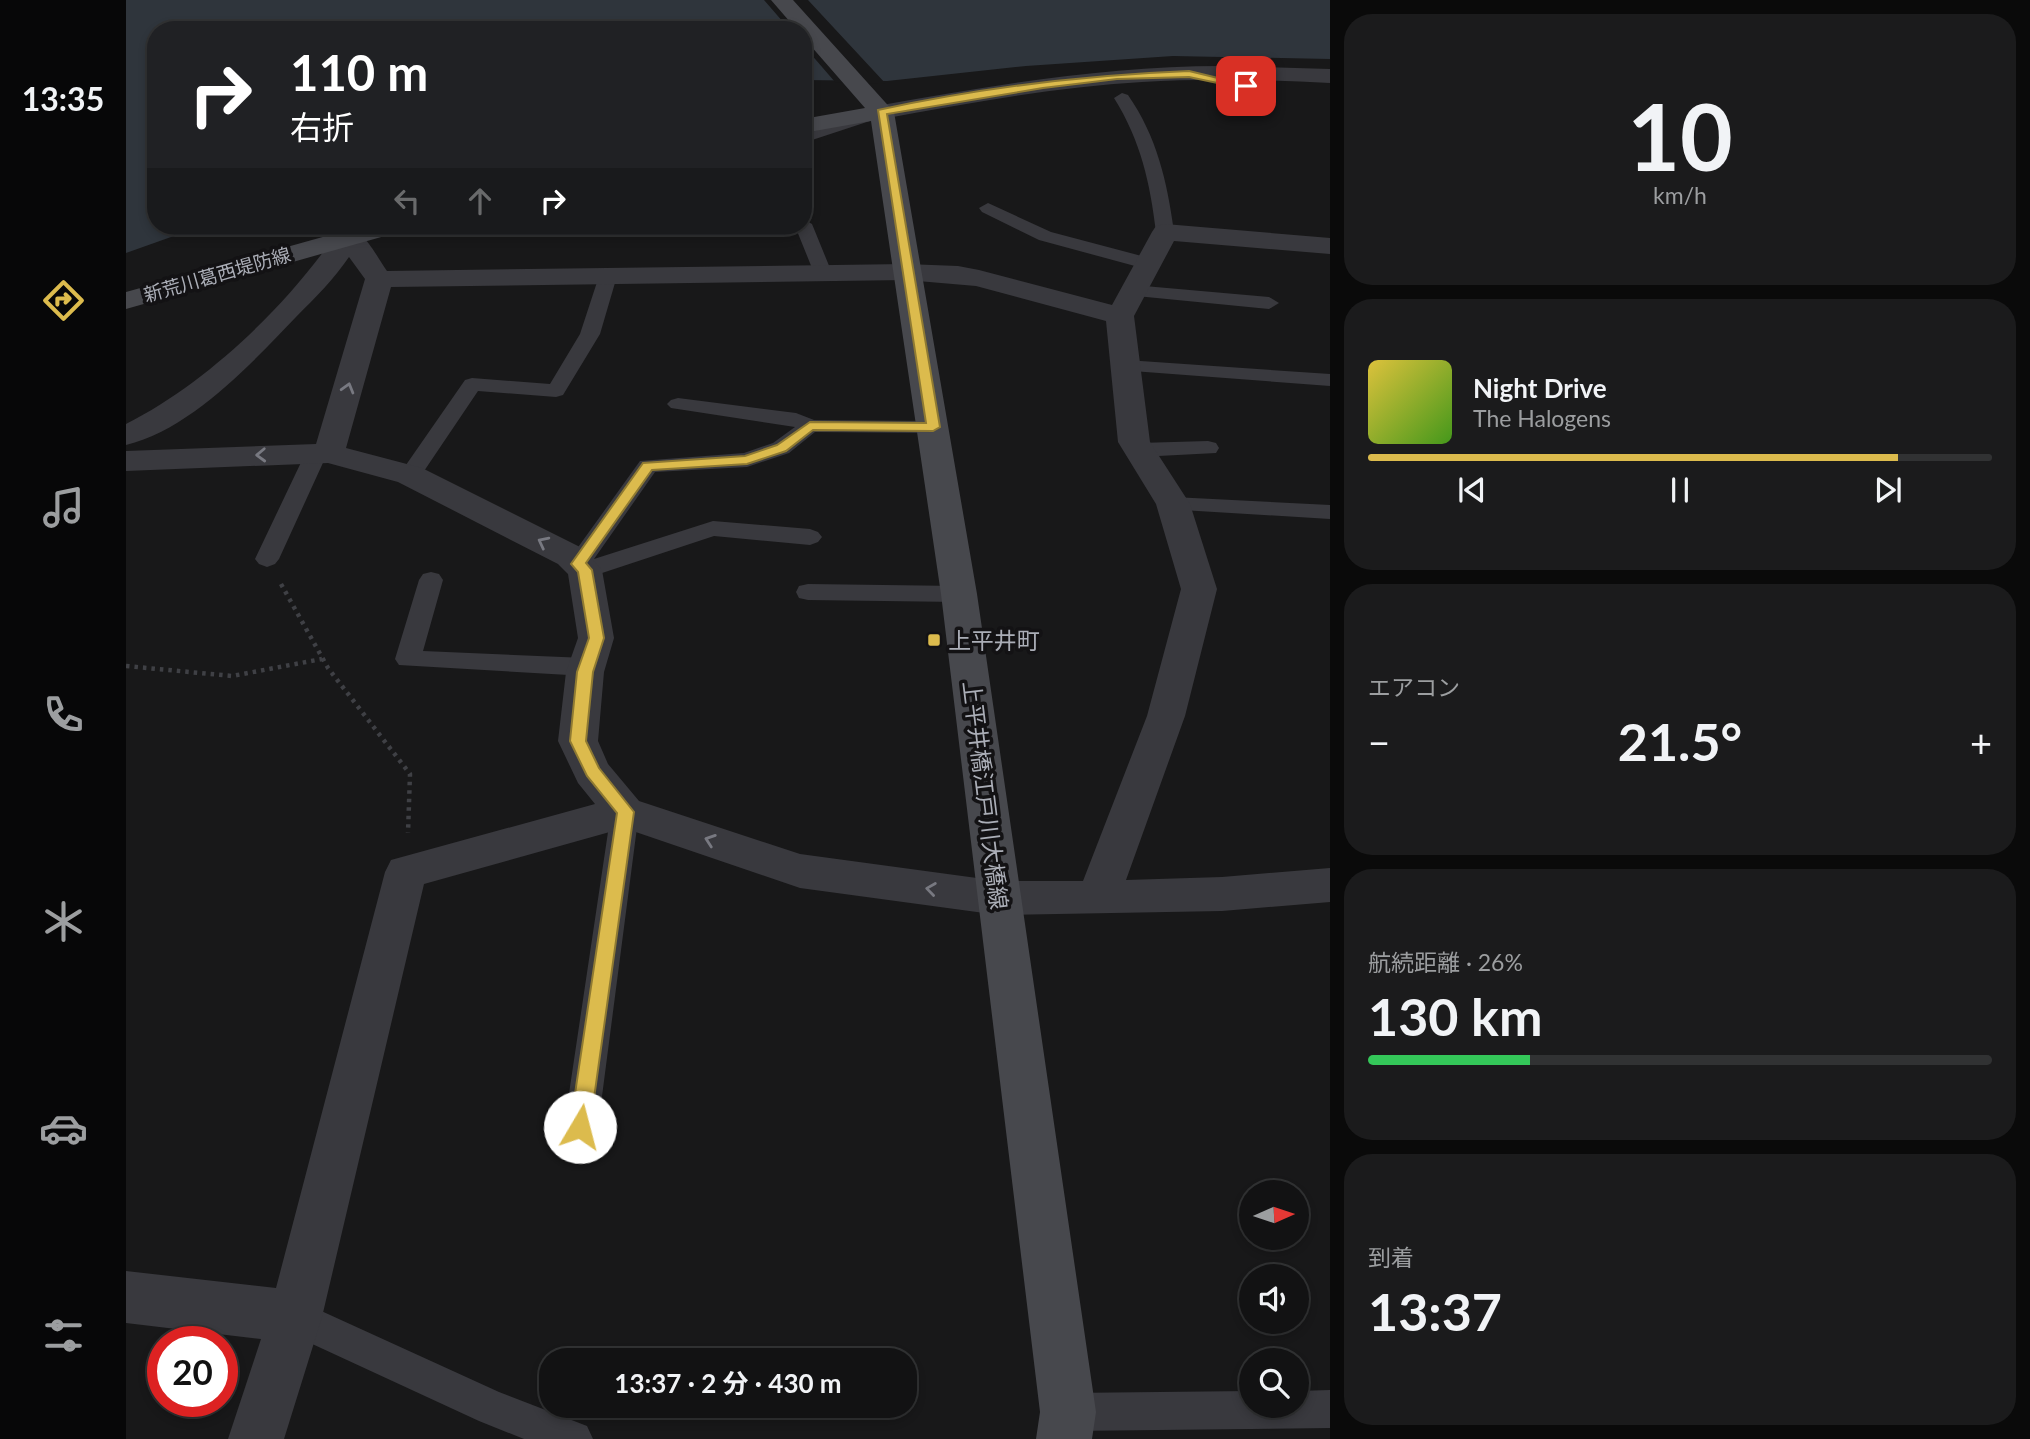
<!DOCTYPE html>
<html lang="ja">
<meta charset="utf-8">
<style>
:root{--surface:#121213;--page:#1b1b1c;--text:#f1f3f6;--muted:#9c9ea0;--line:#313233;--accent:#dcbb4d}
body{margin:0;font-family:Lato,"Noto Sans JP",sans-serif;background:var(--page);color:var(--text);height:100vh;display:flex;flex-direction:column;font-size:26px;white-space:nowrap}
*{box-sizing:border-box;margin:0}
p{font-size:23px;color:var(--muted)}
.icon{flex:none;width:38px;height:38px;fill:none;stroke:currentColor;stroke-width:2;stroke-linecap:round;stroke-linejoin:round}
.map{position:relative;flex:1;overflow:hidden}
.details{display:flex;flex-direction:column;gap:14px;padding:14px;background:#0a0a0a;width:700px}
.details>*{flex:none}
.banner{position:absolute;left:21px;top:21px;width:665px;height:214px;border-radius:28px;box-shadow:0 4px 10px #0003,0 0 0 2px var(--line);background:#202124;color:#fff;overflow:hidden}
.needle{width:46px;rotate:87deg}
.buttons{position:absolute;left:1113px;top:1180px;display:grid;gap:14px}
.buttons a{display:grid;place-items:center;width:70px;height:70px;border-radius:50%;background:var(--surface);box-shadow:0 4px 10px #0003,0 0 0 2px var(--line);font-size:35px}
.speed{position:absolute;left:21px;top:1326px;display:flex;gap:14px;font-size:35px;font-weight:700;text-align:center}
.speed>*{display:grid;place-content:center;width:91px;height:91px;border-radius:50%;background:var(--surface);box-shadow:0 4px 10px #0003,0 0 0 2px var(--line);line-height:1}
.speed .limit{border:10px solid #d22;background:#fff;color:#111}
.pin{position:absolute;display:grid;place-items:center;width:60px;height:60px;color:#fff;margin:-30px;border-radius:14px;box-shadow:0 4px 10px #0006}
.me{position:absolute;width:77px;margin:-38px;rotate:8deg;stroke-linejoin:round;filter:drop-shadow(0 0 5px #0008)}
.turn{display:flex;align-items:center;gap:24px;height:147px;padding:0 28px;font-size:32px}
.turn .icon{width:91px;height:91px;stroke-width:2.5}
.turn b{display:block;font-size:49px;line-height:60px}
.lanes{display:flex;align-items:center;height:66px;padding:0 28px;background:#0003;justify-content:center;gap:35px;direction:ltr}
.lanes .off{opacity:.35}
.big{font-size:52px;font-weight:700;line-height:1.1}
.details .tile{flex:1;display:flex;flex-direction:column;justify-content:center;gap:10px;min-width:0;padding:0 24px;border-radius:28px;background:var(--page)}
.details .dial{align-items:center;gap:0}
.dial b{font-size:91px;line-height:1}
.song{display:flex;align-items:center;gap:21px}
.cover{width:84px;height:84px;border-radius:10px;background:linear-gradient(135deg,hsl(50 70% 55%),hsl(100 70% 35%))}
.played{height:7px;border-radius:4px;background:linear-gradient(90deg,var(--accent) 85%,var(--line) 85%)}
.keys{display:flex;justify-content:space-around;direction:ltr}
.heat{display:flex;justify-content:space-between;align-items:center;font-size:38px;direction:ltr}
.charge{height:10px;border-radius:5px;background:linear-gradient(90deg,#34c759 26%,var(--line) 0)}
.trip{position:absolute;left:413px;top:1348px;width:378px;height:70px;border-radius:28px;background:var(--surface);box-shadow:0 4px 10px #0003,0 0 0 2px var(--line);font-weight:700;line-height:70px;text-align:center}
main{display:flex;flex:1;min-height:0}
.dock{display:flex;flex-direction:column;width:126px;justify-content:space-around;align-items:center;background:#070708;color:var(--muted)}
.dock .icon{width:49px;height:49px}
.dock .selected{color:var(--accent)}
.dock b{font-size:32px;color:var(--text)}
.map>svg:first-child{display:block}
.water{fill:#2f353c}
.pier{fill:#181819}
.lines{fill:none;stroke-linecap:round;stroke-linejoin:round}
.path{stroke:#3f4045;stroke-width:4.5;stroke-dasharray:3.5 5;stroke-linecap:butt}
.lane{fill:#39393e;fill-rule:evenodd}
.street{fill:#39393e;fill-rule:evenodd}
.secondary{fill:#47484d;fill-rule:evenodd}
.oneway{stroke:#787981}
.route{fill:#dcbb4d;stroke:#8f7a32;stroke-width:2}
.poi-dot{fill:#dcbb4d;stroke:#131214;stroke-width:2.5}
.labels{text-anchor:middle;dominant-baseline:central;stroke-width:7;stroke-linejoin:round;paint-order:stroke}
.far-street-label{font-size:19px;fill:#abaeb7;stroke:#131214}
.poi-label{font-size:23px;fill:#abaeb7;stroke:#131214;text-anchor:start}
.street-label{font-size:23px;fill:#abaeb7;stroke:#131214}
</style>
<main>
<nav class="dock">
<b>13:35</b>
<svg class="icon selected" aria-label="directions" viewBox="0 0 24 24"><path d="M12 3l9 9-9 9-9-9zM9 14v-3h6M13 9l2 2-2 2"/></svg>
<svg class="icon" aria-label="music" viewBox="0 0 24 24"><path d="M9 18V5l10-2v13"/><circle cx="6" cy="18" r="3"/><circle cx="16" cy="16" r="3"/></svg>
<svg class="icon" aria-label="phone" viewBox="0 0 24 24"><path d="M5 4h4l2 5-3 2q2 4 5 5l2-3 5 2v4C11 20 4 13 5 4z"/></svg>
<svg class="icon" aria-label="climate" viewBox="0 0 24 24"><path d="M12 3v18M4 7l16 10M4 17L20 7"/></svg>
<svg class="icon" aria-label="car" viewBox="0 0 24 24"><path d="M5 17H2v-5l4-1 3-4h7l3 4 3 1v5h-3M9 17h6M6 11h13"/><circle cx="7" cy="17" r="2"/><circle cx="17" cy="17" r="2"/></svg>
<svg class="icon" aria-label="filters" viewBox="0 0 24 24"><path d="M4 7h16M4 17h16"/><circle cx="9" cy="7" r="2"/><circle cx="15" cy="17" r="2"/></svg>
</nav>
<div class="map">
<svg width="1204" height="1439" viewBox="0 0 1204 1439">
<rect width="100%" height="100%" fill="#181819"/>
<path class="water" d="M0 0H1204V59L1047 56 900 66 761 81 677 80V30H30V226H76L0 253Z"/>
<path class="pier" d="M638 0H682L760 84 709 82 677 45V30H664Z"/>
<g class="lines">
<path class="path" d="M155 584 202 668 284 774 282 833
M0 666 106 676 196 659"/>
<path class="lane" d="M996 93 1002 95C1031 137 1041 181 1048 232L1045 236H1033L1030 232C1024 183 1015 141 988 98Z
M747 110 755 115 753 118 677 143V132Z
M862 203 925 232 1027 259 1029 263 1020 269 913 240 856 212 853 208Z
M677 219 686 224 706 273 704 277 697 279 688 273 669 226H677Z
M482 270 491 276 474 334 437 395 430 397 352 391 292 480H276L273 475 339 380 346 378 424 384 454 334 473 276Z
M1007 285 1143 297 1153 303 1143 309 1000 295 997 291 1000 287Z
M1000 360 1204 374V386L993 370 990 366 993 362Z
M552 398 670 413 688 420 807 421 815 422 818 427 815 432 807 433 689 432 663 453 621 467 529 472 468 559 587 521 684 529 692 532 696 537 692 542 684 545 588 536 467 576C455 579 447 574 440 564L514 461 618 453 647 443 669 427 545 408 541 404 545 400Z
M1082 441 1090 443 1093 448 1090 453 1013 457 1005 455 1002 450 1005 445 1013 443Z
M190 447 198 449 201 454 153 559 149 564 141 567 133 564 129 559 179 454 182 449Z
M1047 497 1204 505V519L1039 509 1036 504 1039 499Z
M305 572 313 574 317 580 297 651 460 658 469 661 473 667 469 673 460 676 273 665 269 659 293 580 297 574Z
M682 584 833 586 842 588 845 594 842 600 833 602 682 600 673 598 670 592 673 586Z
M499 801 509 804 513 812 472 1127 467 1138 455 1142 443 1138 438 1127 485 812 489 804Z
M169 1299 373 1392 461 1426 467 1439H398L353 1421 156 1330 151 1317 156 1304Z
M1204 1390V1428L942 1431 929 1425 923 1412 929 1399 942 1393 1125 1391V1405H1171V1391Z"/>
<path class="street" d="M1096 66 1204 69V83C1141 80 1079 78 1016 82 929 87 842 103 756 119L748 117 744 112 748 107 756 105C869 85 981 66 1096 66Z
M1039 224 1204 238V254L1048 241 1008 316 1024 442 1064 504 1091 589 1059 716 1000 880 1096 877 1204 868V902L1096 911 873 915 674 888 498 828 298 884 196 1317 158 1439H102L135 1339 0 1323V1271L150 1288 259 872 265 860 469 804 452 783 432 741 440 672 452 638 442 574 432 564 272 482 202 463 0 471V451L190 444 239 279 223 257C208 279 189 298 170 317 125 364 65 429 0 445V424C82 382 161 306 213 230 237 224 248 253 261 271L780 264 832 266 853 270 986 305 1026 232 1030 226ZM780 280 850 286 980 321 992 442 1030 504 1055 589 1021 716 957 881H873L674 854 513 801 482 764 472 741 478 672 488 638 476 570 456 548 296 468 220 448 265 287Z"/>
<path class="secondary" d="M645 0H667L768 112 851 594 970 1412 966 1439H910L914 1412 815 594 745 121 677 133V119L739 108 677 37V30H671Z
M236 226H277L273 232 0 309V292Z"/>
</g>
<defs><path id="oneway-chevron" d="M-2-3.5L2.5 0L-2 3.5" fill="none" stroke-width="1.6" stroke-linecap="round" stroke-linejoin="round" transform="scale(1.75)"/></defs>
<g class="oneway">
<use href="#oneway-chevron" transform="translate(222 388) rotate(-74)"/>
<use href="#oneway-chevron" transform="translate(135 455) rotate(178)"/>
<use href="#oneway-chevron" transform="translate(417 542) rotate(-153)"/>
<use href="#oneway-chevron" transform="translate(584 840) rotate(-161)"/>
<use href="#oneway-chevron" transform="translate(805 889) rotate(-172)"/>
</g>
<path class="route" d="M1063 71 1125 86 1120 89 1063 77 991 79 917 88 761 114 814 427 807 431 687 430 660 451 621 464 526 470 460 563 466 570 478 638 467 672 460 741 473 768 508 812 464 1127 462 1133 454 1136 447 1133 444 1127 491 813 461 776 444 741 451 672 463 638 452 572 445 564 517 463 619 456 651 445 684 422 800 423 752 110C854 88 959 75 1063 71Z"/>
<rect class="poi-dot" x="801" y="633" width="14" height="14" rx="3.5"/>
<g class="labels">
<g class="far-street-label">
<text transform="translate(91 274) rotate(-16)">新荒川葛西堤防線</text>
</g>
<g class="poi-label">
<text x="822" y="640">上平井町</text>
</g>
<g class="street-label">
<text transform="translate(860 795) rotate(83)">上平井橋江戸川大橋線</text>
</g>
</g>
</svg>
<div class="buttons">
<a><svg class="needle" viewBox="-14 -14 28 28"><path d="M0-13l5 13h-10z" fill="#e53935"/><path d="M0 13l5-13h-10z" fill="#9c9ea0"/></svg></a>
<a><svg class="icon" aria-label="sound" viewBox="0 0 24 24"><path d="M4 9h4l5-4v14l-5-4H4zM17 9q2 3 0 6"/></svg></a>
<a><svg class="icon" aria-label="search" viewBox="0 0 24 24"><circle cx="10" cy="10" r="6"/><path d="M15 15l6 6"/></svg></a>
</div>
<div class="speed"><div class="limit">20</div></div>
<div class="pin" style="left:1120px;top:86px;background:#d93025"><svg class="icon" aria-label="arrive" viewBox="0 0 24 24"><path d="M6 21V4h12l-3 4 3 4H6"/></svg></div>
<svg class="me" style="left:454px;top:1127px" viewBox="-20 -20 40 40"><circle r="19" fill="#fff"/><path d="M0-13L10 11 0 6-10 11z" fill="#dcbb4d"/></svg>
<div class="trip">13:37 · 2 分 · 430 m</div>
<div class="banner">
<div class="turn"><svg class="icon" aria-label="right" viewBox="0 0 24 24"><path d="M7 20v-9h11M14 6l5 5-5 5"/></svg><div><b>110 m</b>右折</div></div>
<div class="lanes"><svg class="icon off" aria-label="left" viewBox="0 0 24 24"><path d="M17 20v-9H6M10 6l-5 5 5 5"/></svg><svg class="icon off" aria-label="ahead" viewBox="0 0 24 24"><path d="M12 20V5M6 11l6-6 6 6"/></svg><svg class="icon" aria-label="right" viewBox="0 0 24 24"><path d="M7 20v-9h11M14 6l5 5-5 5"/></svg></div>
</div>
</div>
<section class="details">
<div class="tile dial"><b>10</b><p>km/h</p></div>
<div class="tile">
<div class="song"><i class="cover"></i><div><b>Night Drive</b><p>The Halogens</p></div></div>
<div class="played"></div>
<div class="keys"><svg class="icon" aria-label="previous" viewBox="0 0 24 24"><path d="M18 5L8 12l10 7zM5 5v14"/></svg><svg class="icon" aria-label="pause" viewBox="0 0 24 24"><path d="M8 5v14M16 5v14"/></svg><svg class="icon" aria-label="next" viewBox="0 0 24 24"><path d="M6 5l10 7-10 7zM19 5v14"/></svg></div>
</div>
<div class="tile"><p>エアコン</p>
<div class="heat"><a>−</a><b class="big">21.5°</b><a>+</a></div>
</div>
<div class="tile"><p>航続距離 · 26%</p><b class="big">130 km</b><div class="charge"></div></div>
<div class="tile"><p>到着</p><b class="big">13:37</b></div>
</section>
</main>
